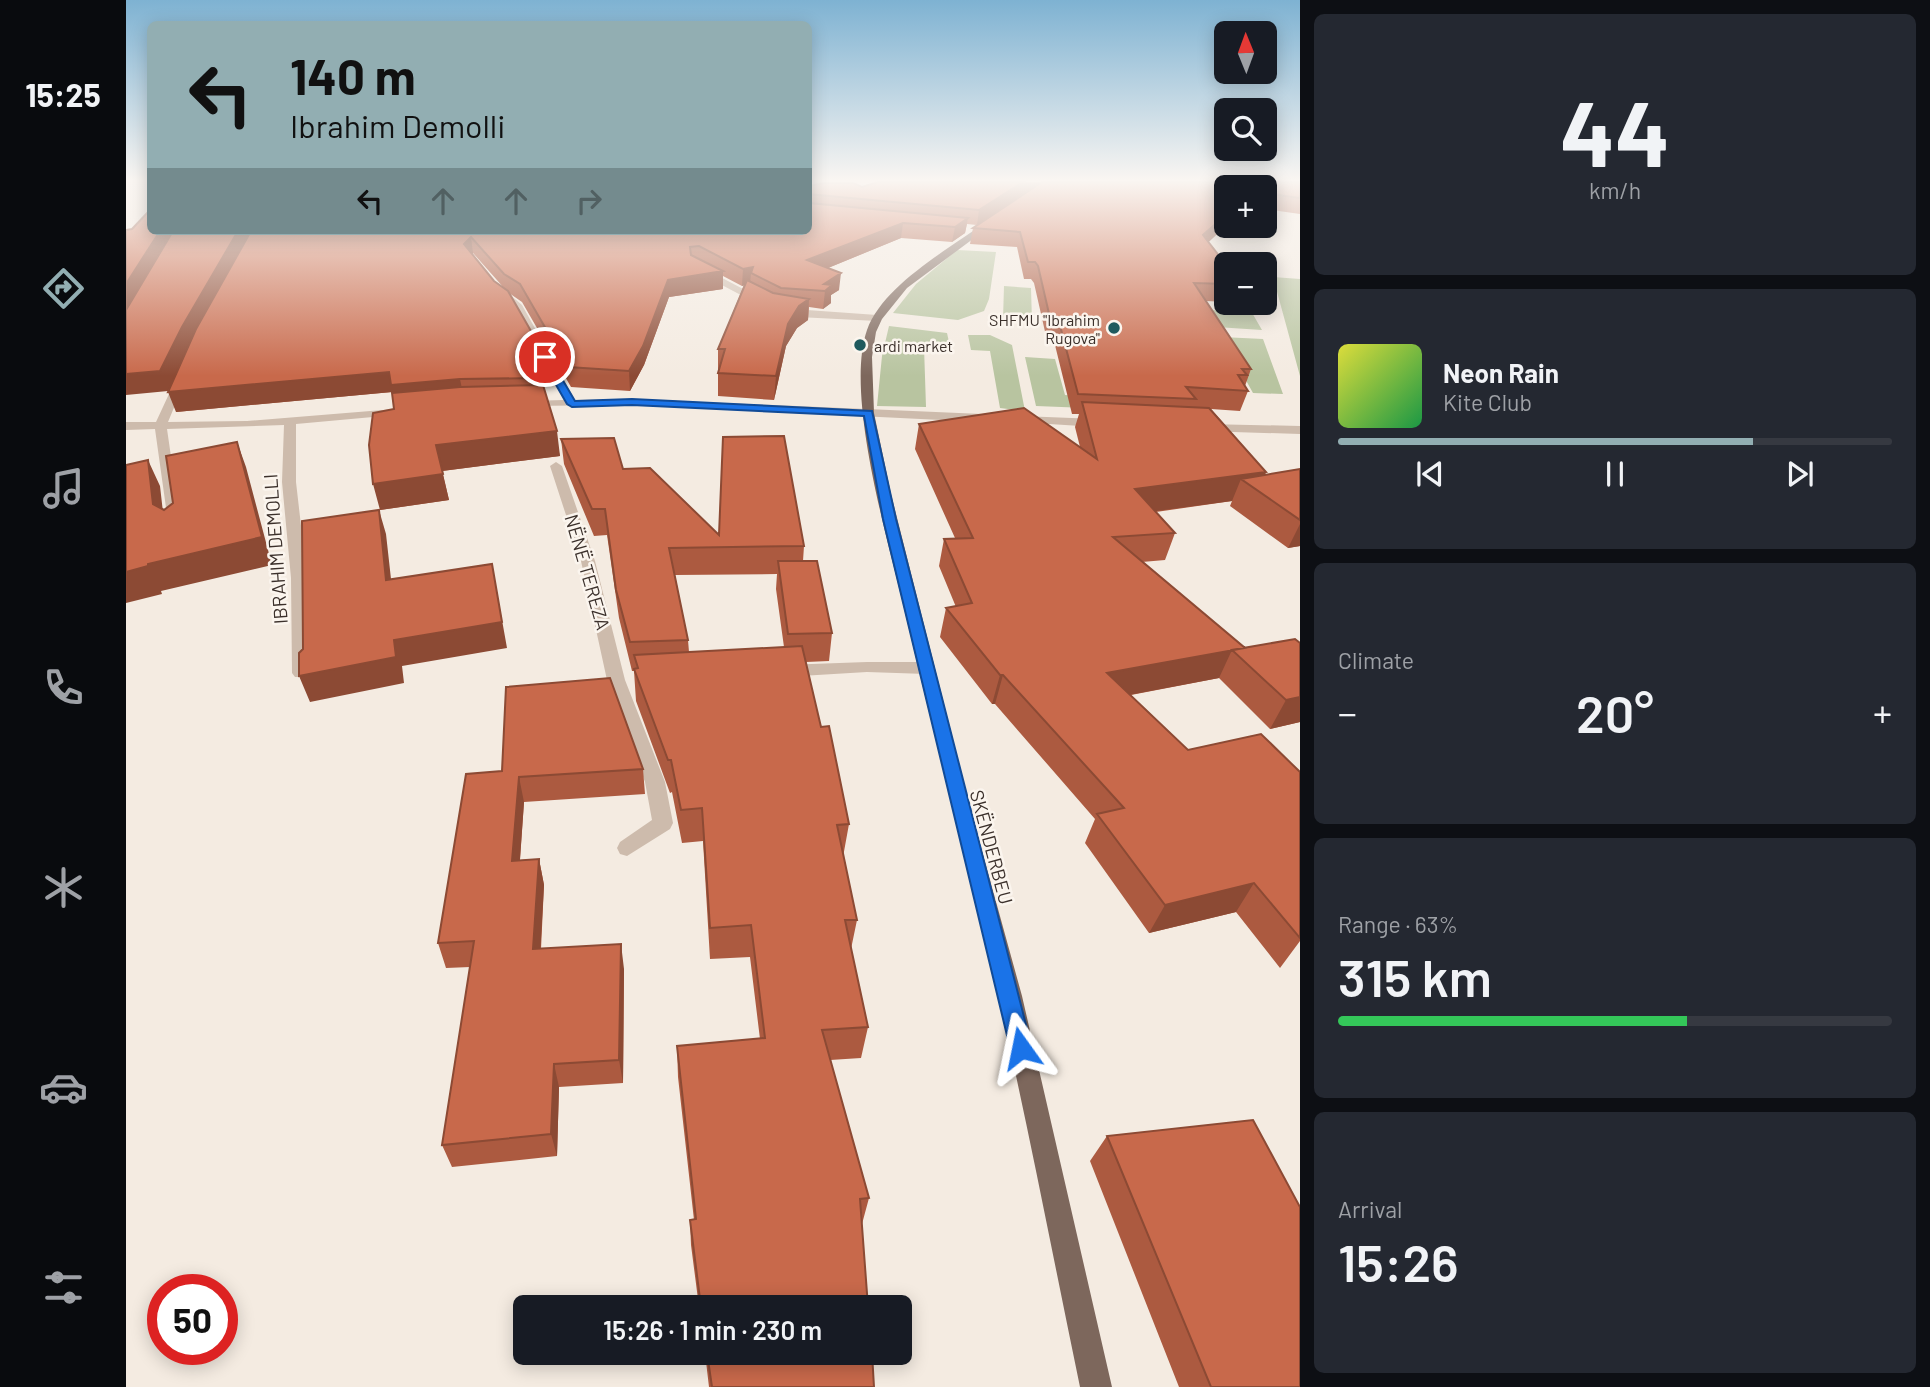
<!DOCTYPE html>
<meta charset="utf-8">
<style>
:root{--surface:#171b24;--page:#242831;--text:#f1f3f6;--muted:#9ea1a6;--line:#363941;--accent:#92aeb2}
body{margin:0;font-family:Barlow,sans-serif;background:var(--page);color:var(--text);height:100vh;display:flex;flex-direction:column;font-size:26px;white-space:nowrap}
*{box-sizing:border-box;margin:0}
p{font-size:23px;color:var(--muted)}
.icon{flex:none;width:38px;height:38px;fill:none;stroke:currentColor;stroke-width:2;stroke-linecap:round;stroke-linejoin:round}
.map{position:relative;flex:1;overflow:hidden}
.sheet{display:flex;flex-direction:column;gap:14px;padding:14px;background:#0d0f14;width:630px}
.sheet>*{flex:none}
.hud{position:absolute;left:21px;top:21px;width:665px;height:214px;border-radius:10px;box-shadow:0 4px 18px #0003;background:#92aeb2;color:#111;overflow:hidden}
.needle{width:46px;rotate:359deg}
.fabs{position:absolute;left:1088px;top:21px;display:grid;gap:14px}
.fabs a{display:grid;place-items:center;width:63px;height:63px;border-radius:10px;background:var(--surface);box-shadow:0 4px 18px #0003;font-size:35px}
.speed{position:absolute;left:21px;top:1274px;display:flex;gap:14px;font-size:35px;font-weight:700;text-align:center}
.speed>*{display:grid;place-content:center;width:91px;height:91px;border-radius:50%;background:var(--surface);box-shadow:0 4px 18px #0003;line-height:1}
.speed .limit{border:10px solid #d22;background:#fff;color:#111}
.pin{position:absolute;display:grid;place-items:center;width:60px;height:60px;color:#fff;margin:-30px;border:4px solid #fff;border-radius:50%;box-shadow:0 2px 7px #0007}
.me{position:absolute;width:77px;margin:-38px;rotate:348deg;stroke-linejoin:round;filter:drop-shadow(0 0 5px #0008)}
.turn{display:flex;align-items:center;gap:24px;height:147px;padding:0 28px;font-size:32px}
.turn .icon{width:91px;height:91px;stroke-width:2.5}
.turn b{display:block;font-size:49px;line-height:60px}
.lanes{display:flex;align-items:center;height:66px;padding:0 28px;background:#0003;justify-content:center;gap:35px;direction:ltr}
.lanes .off{opacity:.35}
.big{font-size:52px;font-weight:600;line-height:1.1}
.sheet .tile{flex:1;display:flex;flex-direction:column;justify-content:center;gap:10px;min-width:0;padding:0 24px;border-radius:10px;background:var(--page)}
.sheet .dial{align-items:center;gap:0}
.dial b{font-size:91px;line-height:1}
.song{display:flex;align-items:center;gap:21px}
.cover{width:84px;height:84px;border-radius:10px;background:linear-gradient(135deg,hsl(60 70% 55%),hsl(140 70% 35%))}
.played{height:7px;border-radius:4px;background:linear-gradient(90deg,var(--accent) 75%,var(--line) 75%)}
.keys{display:flex;justify-content:space-around;direction:ltr}
.heat{display:flex;justify-content:space-between;align-items:center;font-size:38px;direction:ltr}
.charge{height:10px;border-radius:5px;background:linear-gradient(90deg,#34c759 63%,var(--line) 0)}
.trip{position:absolute;left:387px;top:1295px;width:399px;height:70px;border-radius:10px;background:var(--surface);box-shadow:0 4px 18px #0003;font-weight:600;line-height:70px;text-align:center}
main{display:flex;flex:1;min-height:0}
.tab-bar{display:flex;flex-direction:column;width:126px;justify-content:space-around;align-items:center;background:#090b0e;color:var(--muted)}
.tab-bar .icon{width:49px;height:49px}
.tab-bar .current{color:var(--accent)}
.tab-bar b{font-size:32px;color:var(--text)}
.map>svg:first-child{display:block}
.green{fill:#b8c4a0}
.lines{fill:none;stroke-linecap:round;stroke-linejoin:round}
.minor{fill:#cdbbac;fill-rule:evenodd}
.major{fill:#7d675c;fill-rule:evenodd}
.wall{fill:#ac5a40;fill-rule:evenodd}
.shaded-wall{fill:#8c4a34}
.building{fill:#c8694b;stroke:#8c4a34;stroke-width:2}
.route{fill:#1a73e8;stroke:#114b97;stroke-width:2}
.poi-dot{fill:#1f5a5e;stroke:#fbf5ee;stroke-width:2.5}
.labels{text-anchor:middle;dominant-baseline:central;stroke-width:5;stroke-linejoin:round;paint-order:stroke}
.far-poi-label{font-size:16px;fill:#3b302b;stroke:#fbf5ee;text-anchor:end}
.street-label{font-size:19px;fill:#3b302b;stroke:#fbf5ee}
</style>
<main>
<nav class="tab-bar">
<b>15:25</b>
<svg class="icon current" aria-label="directions" viewBox="0 0 24 24"><path d="M12 3l9 9-9 9-9-9zM9 14v-3h6M13 9l2 2-2 2"/></svg>
<svg class="icon" aria-label="music" viewBox="0 0 24 24"><path d="M9 18V5l10-2v13"/><circle cx="6" cy="18" r="3"/><circle cx="16" cy="16" r="3"/></svg>
<svg class="icon" aria-label="phone" viewBox="0 0 24 24"><path d="M5 4h4l2 5-3 2q2 4 5 5l2-3 5 2v4C11 20 4 13 5 4z"/></svg>
<svg class="icon" aria-label="climate" viewBox="0 0 24 24"><path d="M12 3v18M4 7l16 10M4 17L20 7"/></svg>
<svg class="icon" aria-label="car" viewBox="0 0 24 24"><path d="M5 17H2v-5l4-1 3-4h7l3 4 3 1v5h-3M9 17h6M6 11h13"/><circle cx="7" cy="17" r="2"/><circle cx="17" cy="17" r="2"/></svg>
<svg class="icon" aria-label="filters" viewBox="0 0 24 24"><path d="M4 7h16M4 17h16"/><circle cx="9" cy="7" r="2"/><circle cx="15" cy="17" r="2"/></svg>
</nav>
<div class="map">
<svg width="1174" height="1387" viewBox="0 0 1174 1387">
<rect width="100%" height="100%" fill="#f4ebe1"/>
<path class="green" d="M831 250 870 252 863 299 858 311 832 320 767 313 790 284Z
M1147 277 1174 279V376Z
M878 286 905 288 906 322 877 319Z
M1079 310 1125 311 1136 330 1090 327Z
M763 326 821 333 823 342H820V348L798 347 800 407 751 406 756 356Z
M842 335H864L886 345 899 411 874 408 864 351 845 350Z
M1096 337 1137 339 1157 394 1127 393Z
M899 357 929 359 939 395 981 398 986 409 910 406Z"/>
<g class="lines">
<path class="minor" d="M689 182H696L682 195V189Z
M575 270H581L653 308 751 315 756 318 751 321 672 317 647 312 575 274Z
M368 286H374L396 305 449 400 506 399 856 414 862 418 856 422 506 405 398 406 396 404 402 401 438 400 387 307 368 290Z
M54 378 59 381 42 422 121 421 269 409 275 412 269 415 170 424V482L181 578 184 673 181 677H169L166 673 165 578 156 482 158 425 41 429 55 526 53 529H43L29 429 0 430V422H30L49 381Z
M895 416 971 419 977 423 971 427 891 422 889 420Z
M1080 424 1174 426V434L1076 431V425Z
M430 462 436 466 469 561 499 680 539 782 547 823 544 829 501 856 494 854 491 848 494 842 526 820 519 782 481 680 455 561 424 466Z
M741 662H800L808 668 800 674 741 672 658 677 649 671 658 665Z"/>
<path class="major" d="M860 222 867 224 781 288 756 319 750 332 746 357 748 413 765 494 845 811 896 996 986 1387H954C927 1257 902 1125 872 995 841 863 807 732 776 600 760 533 719 393 741 330 757 285 823 249 860 222Z"/>
</g>
<path class="wall" d="M682 182H684V186L736 187 915 182 851 225 841 224 839 233 826 242 775 238 702 268 713 290 705 295V303L697 309 683 307 682 320 671 328 660 346 648 400 592 396V349L618 285 616 286 597 276V289L543 297 518 365 504 391 445 387 396 302 383 293 425 366 427 386 415 385 434 456 316 471 323 500 254 510 268 409 266 392 50 412 64 343 6 229 24 231 311 233 682 231ZM347 253 378 288 368 281 346 254Z
M916 182H1174V214L1139 209V187H1101L1082 242 1101 266V302L1080 301 1125 369 1119 386 1122 391 1114 411 1085 409 1140 472 1139 475 1174 469V546L1162 548 1104 506 1106 501 1030 512 1049 533 1039 560 1016 562 1119 648 1174 643V722L1144 729 1093 678 1005 695 1062 750 1174 772V941L1154 968 1110 912 1023 933 959 843 969 819 869 704H866L814 637 820 608 830 607 813 566 818 539 829 538 789 449 793 424 954 447 949 427 953 414H946L927 337 920 336 908 283 905 279H898L891 247 844 244 847 228Z
M435 439 497 469 593 535 678 546 677 561 706 633 703 661 680 662 695 727 723 824 717 857 731 920 725 949 742 1027 735 1058 704 1060 743 1198 736 1224 742 1307H573L565 1245 564 1220H568L552 1077 551 1046 634 1039 624 957 584 959 577 841 556 843 546 792 544 793 510 701 508 671H506L493 618 481 535 468 536 438 464ZM651 574 650 589 658 647 563 652 562 640 549 575Z
M517 769 519 794 398 802 394 860 413 859 418 885 415 949 498 969 497 1083 433 1087 431 1156 326 1167 316 1145 344 967 320 968 312 943 340 774Z
M981 1136 1174 1387H1053L964 1161Z
M579 1353H746L748 1387H583Z"/>
<path class="shaded-wall" d="M897 182H915L851 225 853 210Z
M1103 182H1106L1104 187H1101V195L1087 202 1091 187Z
M1101 214V225L1072 252 1077 235Z
M842 218 839 233 826 242 829 227Z
M777 223 775 238 680 277 681 260Z
M34 231H47L0 314V284Z
M112 231H126L42 391 0 395V374L56 327Z
M345 237 347 253 341 261 338 244Z
M627 267 625 273 624 284 616 286 617 269Z
M597 271V289L543 297 518 365 504 391 503 371 542 280Z
M715 273 713 290 705 295V303L697 309 699 291 698 284Z
M683 299 682 320 671 328 660 346 648 400 650 376 662 324 673 306Z
M263 372 334 379 338 399 270 405 266 392 50 412 42 392Z
M431 431 434 456 316 471 310 445Z
M111 442 120 467 146 565 35 591 36 594 0 603V572Z
M22 460 34 486 39 530 27 504Z
M1140 472 1132 491 1115 479 1106 501 1000 515 1009 489Z
M317 474 323 500 254 510 247 484Z
M253 510 260 534 268 606 260 580Z
M1174 524V546L1162 548Z
M366 564 381 648 276 666 278 683 184 702 173 676Z
M1106 650 1093 678 971 701 981 673Z
M874 675H877L869 704H866Z
M1174 697V722L1144 729 1160 700Z
M393 777 398 802 392 886 386 861Z
M413 859 418 885 413 974 407 949Z
M1128 883 1110 912 1023 933 1039 905Z
M495 944 498 969 497 1083 493 1060Z
M428 1064 433 1087 431 1156 425 1134Z"/>
<path class="building" d="M752 182H897L853 210 682 194V186L698 183H727L736 187Z
M916 182H1103L1091 187V195L1101 192V214L1077 235 1101 266V284L1068 283 1125 369H1116L1121 375H1112L1122 391 1060 387 1070 399 952 394 932 318H924L912 266 909 262H902L894 232 847 228Z
M1106 182H1174V198L1139 193V187H1107Z
M682 202 683 203 842 218 829 227 777 223 681 260 715 273 698 284 706 285 699 291 655 288 625 273 627 267 617 269 573 246 564 247 565 255 597 271 542 280 517 346 503 371 442 367 394 284 378 274 345 237 338 244 368 281 382 291 425 366 410 365 414 378 334 379 265 385 263 372 42 392 70 329 125 231H311V233L326 231H682Z
M23 211H24V231H34L0 284V230L6 229Z
M47 231H112L56 327 34 371 0 374V310Z
M621 280 647 293 683 299 673 306 662 324 650 376 592 373 599 349H592Z
M417 385 431 431 310 445 317 474 247 484 243 445 247 413 268 409 266 393 334 387Z
M956 402 1083 408 1140 472 1009 489 1049 533 987 537 1119 648 981 673 1062 750 1135 734 1174 772V938L1128 883 1039 905 971 814 998 808 877 675H874L820 608 846 603 818 539 847 538 793 424 898 408 971 459Z
M658 436 678 546 543 548 562 640 504 642 490 590 479 509H466L435 439 488 438 497 469 524 468 593 535 597 437Z
M111 442 136 537 22 564V566L0 572V465L22 460 27 504 38 510 47 503 40 456Z
M1174 469V520L1115 479Z
M253 510 260 580 366 564 376 622 268 640 270 657 173 676V653L177 649 176 521Z
M652 561H691L706 633 662 634Z
M1169 639 1174 643V697L1160 700 1106 650Z
M676 646 695 727 703 726 723 824 711 825 731 920H719L742 1027 696 1030 743 1198 734 1199 742 1307H575L564 1220 570 1219 551 1046 639 1038 625 925 584 928 576 808 555 810 545 760H542L508 669 512 668 508 655Z
M484 678 517 769 393 777 386 861 413 859 407 949 495 944 493 1060 428 1064 425 1134 316 1145 348 941 312 943 340 774 376 771 380 687Z
M1127 1120 1174 1207V1387H1085L981 1136Z
M581 1353H746L748 1387H586Z"/>
<linearGradient id="sky" x2="0" y2="1"><stop stop-color="#7eb2d2"/><stop offset="0.48" stop-color="#faf6f2"/><stop offset="1" stop-color="#faf6f2" stop-opacity="0"/></linearGradient>
<rect width="1174" height="376" fill="url(#sky)"/>
<path class="route" d="M416 355H422L449 401 506 399 746 411 770 519 906 1048 903 1056 895 1059 887 1056 884 1048 757 519 738 416 506 405 446 407 441 404 414 357Z"/>
<g class="poi-dot">
<circle cx="988" cy="328" r="7"/>
<circle cx="734" cy="345" r="7"/>
</g>
<g class="labels">
<g class="far-poi-label">
<text x="974" y="319">SHFMU "Ibrahim<tspan x="974" dy="18">Rugova"</tspan></text>
<text x="748" y="345" text-anchor="start">ardi market</text>
</g>
<g class="street-label">
<text transform="translate(149 549) rotate(-94)">IBRAHIM DEMOLLI</text>
<text transform="translate(462 572) rotate(74)">NËNË TEREZA</text>
<text transform="translate(866 847) rotate(75)">SKËNDERBEU</text>
</g>
</g>
</svg>
<div class="fabs">
<a><svg class="needle" viewBox="-14 -14 28 28"><path d="M0-13l5 13h-10z" fill="#e53935"/><path d="M0 13l5-13h-10z" fill="#9ea1a6"/></svg></a>
<a><svg class="icon" aria-label="search" viewBox="0 0 24 24"><circle cx="10" cy="10" r="6"/><path d="M15 15l6 6"/></svg></a>
<a>+</a>
<a>−</a>
</div>
<div class="speed"><div class="limit">50</div></div>
<div class="pin" style="left:419px;top:357px;background:#d93025"><svg class="icon" aria-label="arrive" viewBox="0 0 24 24"><path d="M6 21V4h12l-3 4 3 4H6"/></svg></div>
<svg class="me" style="left:895px;top:1048px" viewBox="-20 -20 40 40"><path d="M0-17L14 15 0 8-14 15z" fill="#1a73e8" stroke="#fff" stroke-width="4"/></svg>
<div class="trip">15:26 · 1 min · 230 m</div>
<div class="hud">
<div class="turn"><svg class="icon" aria-label="left" viewBox="0 0 24 24"><path d="M17 20v-9H6M10 6l-5 5 5 5"/></svg><div><b>140 m</b>Ibrahim Demolli</div></div>
<div class="lanes"><svg class="icon" aria-label="left" viewBox="0 0 24 24"><path d="M17 20v-9H6M10 6l-5 5 5 5"/></svg><svg class="icon off" aria-label="ahead" viewBox="0 0 24 24"><path d="M12 20V5M6 11l6-6 6 6"/></svg><svg class="icon off" aria-label="ahead" viewBox="0 0 24 24"><path d="M12 20V5M6 11l6-6 6 6"/></svg><svg class="icon off" aria-label="right" viewBox="0 0 24 24"><path d="M7 20v-9h11M14 6l5 5-5 5"/></svg></div>
</div>
</div>
<section class="sheet">
<div class="tile dial"><b>44</b><p>km/h</p></div>
<div class="tile">
<div class="song"><i class="cover"></i><div><b>Neon Rain</b><p>Kite Club</p></div></div>
<div class="played"></div>
<div class="keys"><svg class="icon" aria-label="previous" viewBox="0 0 24 24"><path d="M18 5L8 12l10 7zM5 5v14"/></svg><svg class="icon" aria-label="pause" viewBox="0 0 24 24"><path d="M8 5v14M16 5v14"/></svg><svg class="icon" aria-label="next" viewBox="0 0 24 24"><path d="M6 5l10 7-10 7zM19 5v14"/></svg></div>
</div>
<div class="tile"><p>Climate</p>
<div class="heat"><a>−</a><b class="big">20°</b><a>+</a></div>
</div>
<div class="tile"><p>Range · 63%</p><b class="big">315 km</b><div class="charge"></div></div>
<div class="tile"><p>Arrival</p><b class="big">15:26</b></div>
</section>
</main>
